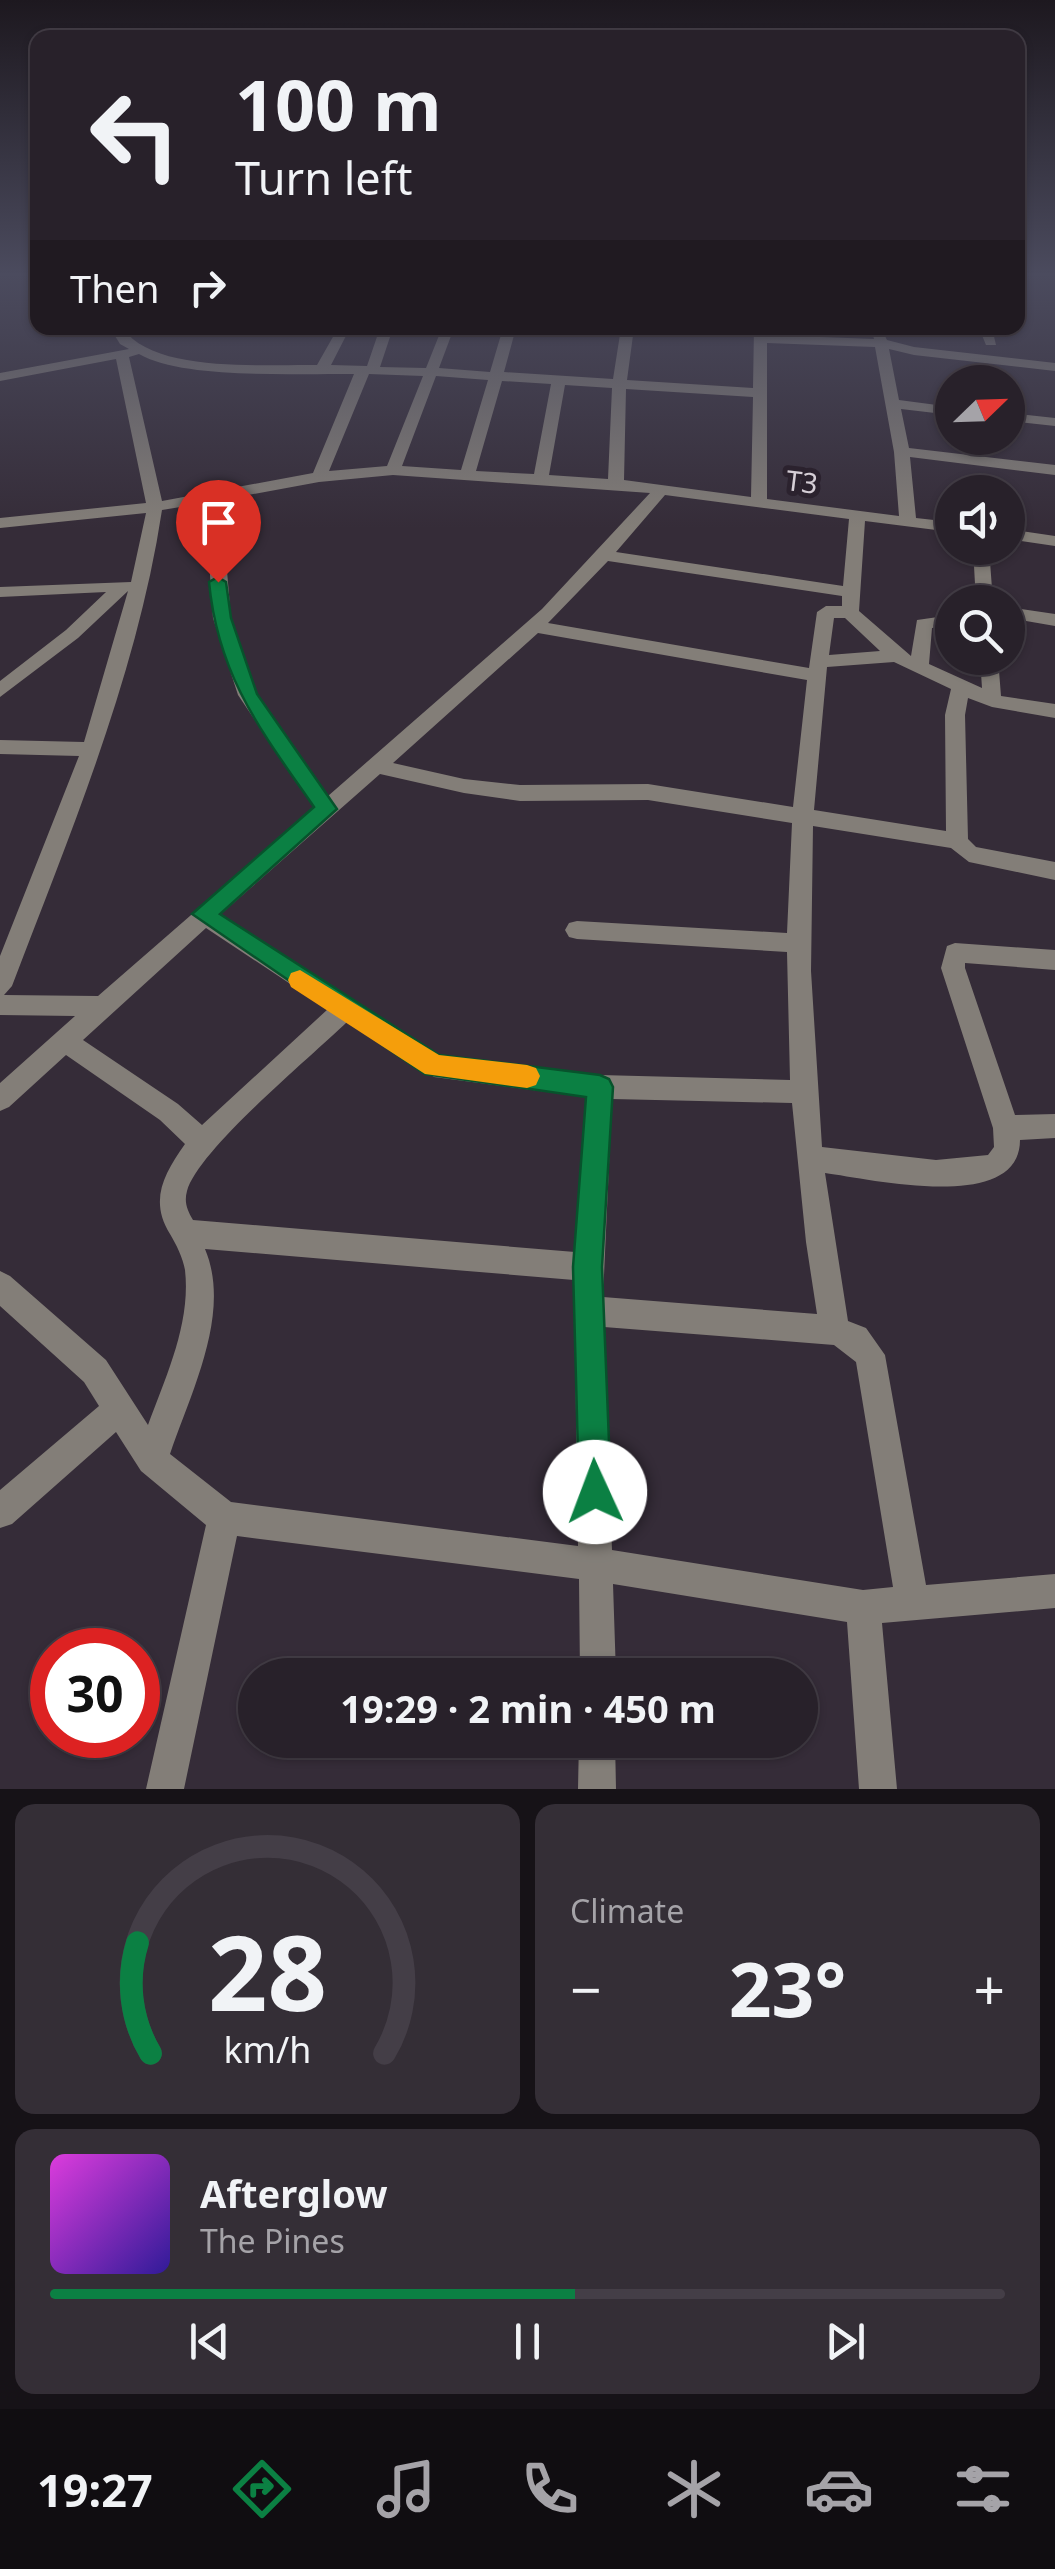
<!DOCTYPE html>
<meta charset="utf-8">
<style>
:root{--surface:#28212a;--page:#342e36;--text:#f1f3f6;--muted:#a5a3a8;--line:#443e47;--accent:#0b8043}
body{margin:0;font-family:"Noto Sans",sans-serif;background:var(--page);color:var(--text);height:100vh;display:flex;flex-direction:column;font-size:38px;white-space:nowrap}
*{box-sizing:border-box;margin:0}
p{font-size:32px;color:var(--muted)}
.icon{flex:none;width:55px;height:55px;fill:none;stroke:currentColor;stroke-width:2;stroke-linecap:round;stroke-linejoin:round}
.map{position:relative;height:1789px;overflow:hidden}
.panel{display:flex;flex-direction:column;gap:15px;padding:15px;background:#161217;flex:1}
.panel>*{flex:none}
.top-card{position:absolute;left:30px;top:30px;width:995px;height:305px;border-radius:20px;box-shadow:0 2px 8px #0004,0 0 0 2px var(--line);background:#28212a;color:var(--text);overflow:hidden}
.needle{width:65px;rotate:67deg}
.fabs{position:absolute;left:935px;top:365px;display:grid;gap:20px}
.fabs a{display:grid;place-items:center;width:90px;height:90px;border-radius:50%;background:var(--surface);box-shadow:0 2px 8px #0004,0 0 0 2px var(--line);font-size:50px}
.speed{position:absolute;left:30px;top:1628px;display:flex;gap:20px;font-size:50px;font-weight:700;text-align:center}
.speed>*{display:grid;place-content:center;width:130px;height:130px;border-radius:50%;background:var(--surface);box-shadow:0 2px 8px #0004,0 0 0 2px var(--line);line-height:1}
.speed .limit{border:15px solid #d22;background:#fff;color:#111}
.pin{position:absolute;display:grid;place-items:center;width:85px;height:85px;color:#fff;margin:-102px -42px;border-radius:50% 50% 50% 0;rotate:-45deg;box-shadow:0 0 10px #0007}
.pin .icon{rotate:45deg}
.me{position:absolute;width:110px;margin:-55px;rotate:358deg;stroke-linejoin:round;filter:drop-shadow(0 0 8px #0008)}
.turn{display:flex;align-items:center;gap:35px;height:210px;padding:0 40px;font-size:45px}
.turn .icon{width:130px;height:130px;stroke-width:2.5}
.turn b{display:block;font-size:70px;line-height:85px}
.then{display:flex;align-items:center;height:95px;padding:0 40px;background:#0003;gap:20px;font-size:38px}
.big{font-size:75px;font-weight:700;line-height:1.1}
.panel .card{flex:1;display:flex;flex-direction:column;justify-content:center;gap:15px;min-width:0;padding:0 35px;border-radius:20px;background:var(--page)}
.panel .dial{align-items:center;gap:0}
.dial svg{height:260px;overflow:visible;fill:none;stroke:var(--line);stroke-width:7;stroke-linecap:round;text-anchor:middle}
.dial text{fill:var(--text);stroke:none}
.song{display:flex;align-items:center;gap:30px}
.cover{width:120px;height:120px;border-radius:15px;background:linear-gradient(135deg,hsl(300 70% 55%),hsl(250 70% 35%))}
.played{height:10px;border-radius:5px;background:linear-gradient(90deg,var(--accent) 55%,var(--line) 55%)}
.keys{display:flex;justify-content:space-around;direction:ltr}
.heat{display:flex;justify-content:space-between;align-items:center;font-size:55px;direction:ltr}
.panel .tiles{flex:1;display:grid;gap:15px;grid-template-columns:1fr 1fr}
.card:last-child{grid-column:span 2}
.trip{position:absolute;left:238px;top:1658px;width:580px;height:100px;border-radius:50px;background:var(--surface);box-shadow:0 2px 8px #0004,0 0 0 2px var(--line);font-weight:700;line-height:100px;text-align:center}
.tabs{display:flex;height:160px;justify-content:space-around;align-items:center;background:#100d11;color:var(--muted)}
.tabs .icon{width:70px;height:70px}
.tabs .on{color:var(--accent)}
.tabs b{font-size:45px;color:var(--text)}
.map>svg:first-child{display:block}
.lines{fill:none;stroke-linecap:round;stroke-linejoin:round}
.minor{fill:#837e78;fill-rule:evenodd}
.route{fill:#0b8043;stroke:#07532c;stroke-width:2.5}
.slow{fill:#f59e0b}
.labels{text-anchor:middle;dominant-baseline:central;stroke-width:10;stroke-linejoin:round;paint-order:stroke}
.far-street-label{font-size:28px;fill:#d5ced6;stroke:#2b222e}
</style>
<div class="map">
<svg width="1055" height="1789" viewBox="0 0 1055 1789">
<rect width="100%" height="100%" fill="#352c38"/>
<g class="lines">
<path class="minor" d="M110 328H123C153 374 267 364 317 365L338 328H350L331 365 367 366 380 328H393L380 367 426 368 442 328H454L439 368 490 372 503 328H516L504 372 613 379 621 328H634L627 380 753 388 754 328H766L767 335 874 339 872 331 881 328 887 340 914 347 1055 363V371L914 355 889 349 899 400 952 407V415L901 409 909 448 1055 465V475L910 457 916 518 952 522V532L865 521 859 611 911 656 917 620 952 615V625L932 628 929 664 982 688 980 658H998L1001 696 1055 704V718L992 707 968 698 965 715 968 839 976 847 1055 862V880L969 862 951 848 813 826 811 971 822 1147 936 1160 988 1155 994 1147 993 1128 941 968 947 946 955 943 1055 950V970L965 963V968L1015 1115 1055 1114V1138L1020 1140C1020 1214 870 1179 825 1173L848 1321 866 1328 885 1355 926 1585 1055 1574V1608L882 1623 897 1789H859L847 1622 613 1584 616 1675H580L579 1579 237 1536 184 1789H146L206 1525 141 1471 116 1432 12 1524 0 1528V1490L99 1406 84 1382 0 1306V1271L10 1276 106 1360 148 1425C166 1376 191 1323 185 1270 183 1258 176 1244 170 1234 149 1200 164 1174 185 1144L160 1120 66 1055 9 1107 0 1111V1083L75 1016 0 1015V956L79 756 0 754V740L84 742 128 591 78 638 0 697V681L66 630 106 592 0 597V587L131 582 146 513 0 528V518L146 503 116 359 0 381V373L129 349 120 344ZM767 343 875 347 894 452 899 516 767 499ZM139 354C184 380 300 373 354 374L313 473 162 501 129 357ZM369 374 423 376 387 466 329 471ZM436 376 488 380 461 470 402 466ZM502 381 551 384 534 474 476 471ZM565 385 612 388 608 479 549 475ZM626 389 753 397 751 497 624 480ZM393 475 650 493 542 609 328 796 257 694 231 618 221 500 319 482ZM665 495 849 519 843 586 616 552ZM205 503 213 618 238 695 314 808 98 996 4 995 12 986C71 831 137 675 162 510ZM608 561 842 596V606H826L817 612 809 668 548 623ZM834 618H845L880 651 829 655ZM538 633 807 680 793 807 648 784 520 785 464 779 393 763ZM894 662 951 689 945 715 946 831 814 810 827 667ZM380 774 464 793 520 801 648 800 792 823 787 933 577 921 569 923 565 930 569 937 577 939 787 952 790 1080 600 1075 439 1055 221 914ZM206 928 328 1009 202 1125 178 1104 83 1040ZM347 1022 434 1077 586 1097 575 1252 193 1220C187 1210 184 1202 187 1191 198 1150 312 1056 347 1022ZM612 1099 792 1103 806 1242 817 1314 603 1297ZM205 1249 574 1280 578 1546 231 1502 170 1454C191 1392 232 1313 205 1249ZM604 1327 834 1345 856 1362 893 1587 863 1590 612 1550Z
M979 328H992L996 345H986Z
M1008 413 1055 418V426L1008 421Z
M1008 529 1055 536V546L1008 539Z
M973 548H989L993 602H976Z
M1008 607 1055 614V626L1008 618Z
M579 1740H615L616 1789H578Z"/>
</g>
<linearGradient id="sky" x2="0" y2="1"><stop stop-color="#1d181f"/><stop offset="0.52" stop-color="#4b4b5e"/><stop offset="1" stop-color="#4b4b5e" stop-opacity="0"/></linearGradient>
<rect width="1055" height="528" fill="url(#sky)"/>
<path class="route" d="M218 577 226 582 231 618 257 694 337 809 220 914 439 1055 600 1075 609 1079 613 1087 602 1267 611 1492 607 1504 595 1509 583 1504 579 1492 573 1267 586 1097 425 1074 192 914 314 807C262 732 218 677 209 582Z"/>
<path class="slow" d="M300 970 439 1055 527 1065 536 1068 540 1076 536 1085 527 1088 425 1074 291 987 288 980 291 973Z"/>
<g class="labels">
<g class="far-street-label">
<text transform="translate(802 481) rotate(7)">T3</text>
</g>
</g>
</svg>
<div class="fabs">
<a><svg class="needle" viewBox="-14 -14 28 28"><path d="M0-13l5 13h-10z" fill="#e53935"/><path d="M0 13l5-13h-10z" fill="#a5a3a8"/></svg></a>
<a><svg class="icon" aria-label="sound" viewBox="0 0 24 24"><path d="M4 9h4l5-4v14l-5-4H4zM17 9q2 3 0 6"/></svg></a>
<a><svg class="icon" aria-label="search" viewBox="0 0 24 24"><circle cx="10" cy="10" r="6"/><path d="M15 15l6 6"/></svg></a>
</div>
<div class="speed"><div class="limit">30</div></div>
<div class="pin" style="left:218px;top:582px;background:#d93025"><svg class="icon" aria-label="arrive" viewBox="0 0 24 24"><path d="M6 21V4h12l-3 4 3 4H6"/></svg></div>
<svg class="me" style="left:595px;top:1492px" viewBox="-20 -20 40 40"><circle r="19" fill="#fff"/><path d="M0-13L10 11 0 6-10 11z" fill="#0b8043"/></svg>
<div class="trip">19:29 · 2 min · 450 m</div>
<div class="top-card">
<div class="turn"><svg class="icon" aria-label="left" viewBox="0 0 24 24"><path d="M17 20v-9H6M10 6l-5 5 5 5"/></svg><div><b>100 m</b>Turn left</div></div>
<div class="then">Then<svg class="icon" aria-label="right" viewBox="0 0 24 24"><path d="M7 20v-9h11M14 6l5 5-5 5"/></svg></div>
</div>
</div>
<section class="panel">
<div class="tiles">
<div class="card dial"><svg viewBox="0 0 100 80">
<path d="M14 69A42 42 0 1 1 86 69"/>
<path d="M14 69A42 42 0 0 1 10 35" stroke="#0b8043"/>
<text x="50" y="56" font-size="32" font-weight="700">28</text>
<text x="50" y="72" font-size="11">km/h</text>
</svg></div>
<div class="card"><p>Climate</p>
<div class="heat"><a>−</a><b class="big">23°</b><a>+</a></div>
</div>
<div class="card">
<div class="song"><i class="cover"></i><div><b>Afterglow</b><p>The Pines</p></div></div>
<div class="played"></div>
<div class="keys"><svg class="icon" aria-label="previous" viewBox="0 0 24 24"><path d="M18 5L8 12l10 7zM5 5v14"/></svg><svg class="icon" aria-label="pause" viewBox="0 0 24 24"><path d="M8 5v14M16 5v14"/></svg><svg class="icon" aria-label="next" viewBox="0 0 24 24"><path d="M6 5l10 7-10 7zM19 5v14"/></svg></div>
</div>
</div>
</section>
<nav class="tabs">
<b>19:27</b>
<svg class="icon on" aria-label="directions" viewBox="0 0 24 24"><path d="M12 3l9 9-9 9-9-9zM9 14v-3h6M13 9l2 2-2 2"/></svg>
<svg class="icon" aria-label="music" viewBox="0 0 24 24"><path d="M9 18V5l10-2v13"/><circle cx="6" cy="18" r="3"/><circle cx="16" cy="16" r="3"/></svg>
<svg class="icon" aria-label="phone" viewBox="0 0 24 24"><path d="M5 4h4l2 5-3 2q2 4 5 5l2-3 5 2v4C11 20 4 13 5 4z"/></svg>
<svg class="icon" aria-label="climate" viewBox="0 0 24 24"><path d="M12 3v18M4 7l16 10M4 17L20 7"/></svg>
<svg class="icon" aria-label="car" viewBox="0 0 24 24"><path d="M5 17H2v-5l4-1 3-4h7l3 4 3 1v5h-3M9 17h6M6 11h13"/><circle cx="7" cy="17" r="2"/><circle cx="17" cy="17" r="2"/></svg>
<svg class="icon" aria-label="filters" viewBox="0 0 24 24"><path d="M4 7h16M4 17h16"/><circle cx="9" cy="7" r="2"/><circle cx="15" cy="17" r="2"/></svg>
</nav>
